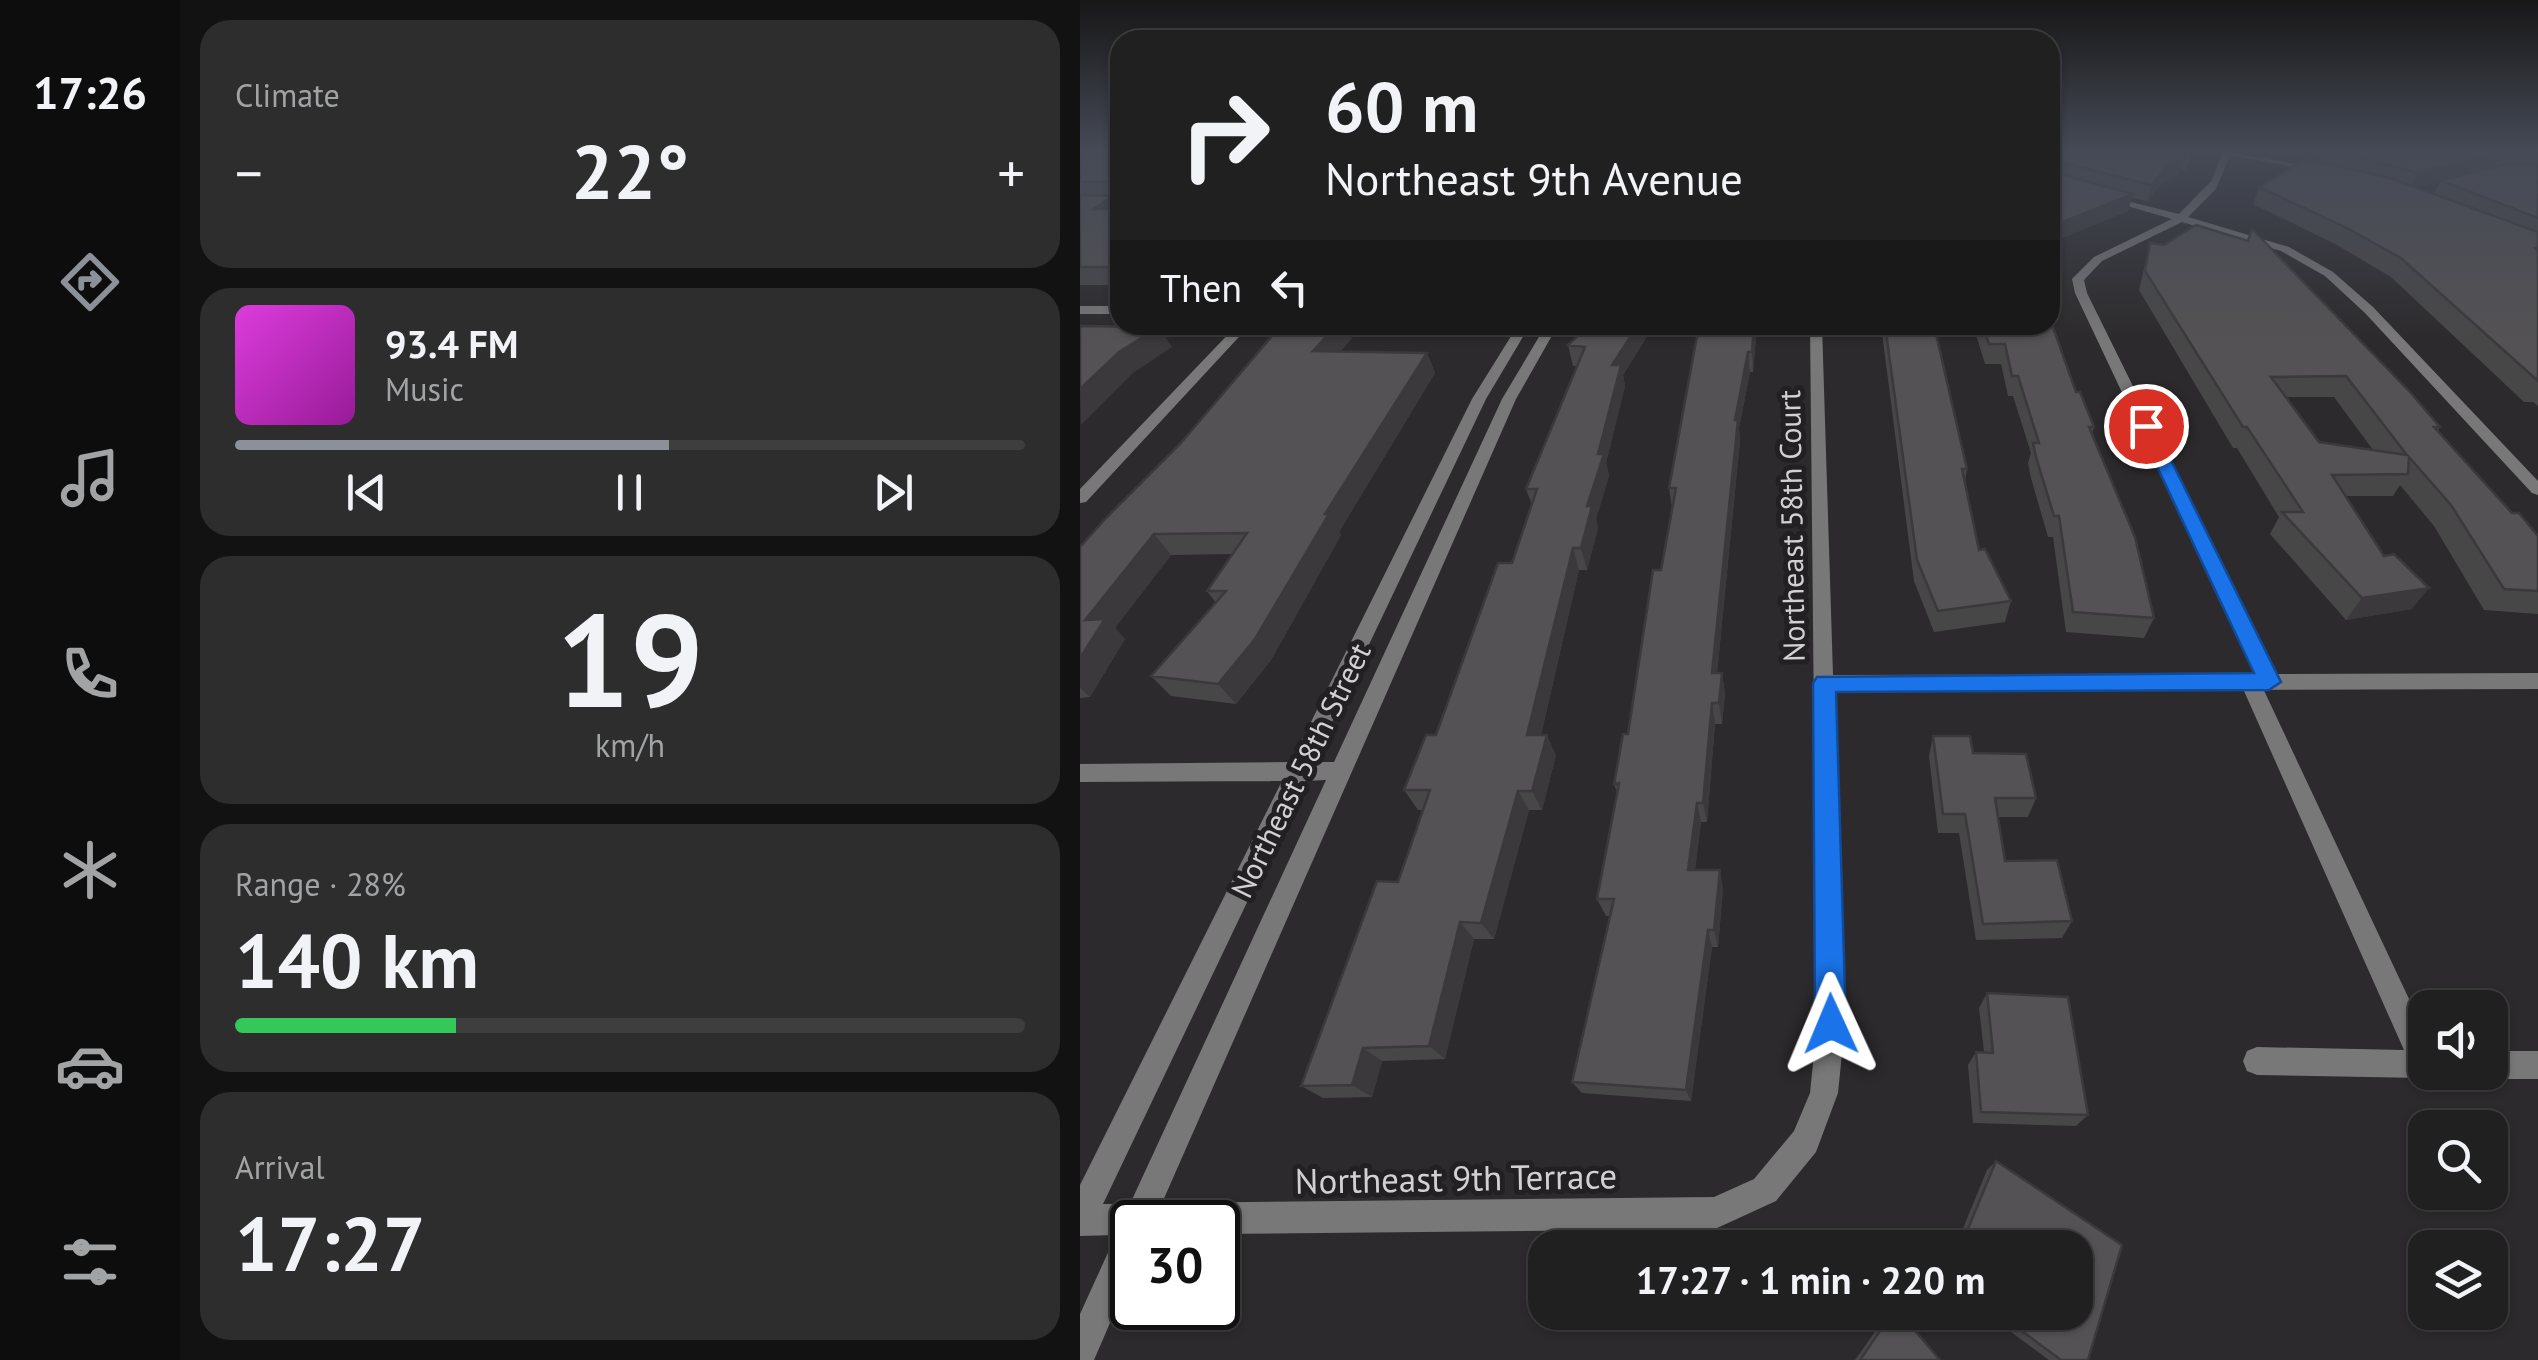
<!DOCTYPE html>
<meta charset="utf-8">
<style>
:root{--surface:#212021;--page:#2d2d2e;--text:#f1f3f6;--muted:#a2a3a5;--line:#3e3e3f;--accent:#8c9099}
body{margin:0;font-family:"PT Sans",sans-serif;background:var(--page);color:var(--text);height:100vh;display:flex;flex-direction:column;font-size:38px;white-space:nowrap}
*{box-sizing:border-box;margin:0}
p{font-size:32px;color:var(--muted)}
.icon{flex:none;width:55px;height:55px;fill:none;stroke:currentColor;stroke-width:2;stroke-linecap:round;stroke-linejoin:round}
.map{position:relative;flex:1;overflow:hidden}
.side{display:flex;flex-direction:column;gap:20px;padding:20px;background:#121212;width:900px}
.side>*{flex:none}
.hud{position:absolute;left:30px;top:30px;width:950px;height:305px;border-radius:30px;box-shadow:0 2px 8px #0004,0 0 0 2px var(--line);background:#212021;color:var(--text);overflow:hidden}
.fabs{position:absolute;left:1328px;top:990px;display:grid;gap:20px}
.fabs a{display:grid;place-items:center;width:100px;height:100px;border-radius:20px;background:var(--surface);box-shadow:0 2px 8px #0004,0 0 0 2px var(--line);font-size:50px}
.speed{position:absolute;left:30px;top:1200px;display:flex;gap:20px;font-size:50px;font-weight:700;text-align:center}
.speed>*{display:grid;place-content:center;width:130px;height:130px;border-radius:50%;background:var(--surface);box-shadow:0 2px 8px #0004,0 0 0 2px var(--line);line-height:1}
.speed .limit{border:5px solid #111;border-radius:15px;background:#fff;color:#111}
.pin{position:absolute;display:grid;place-items:center;width:85px;height:85px;color:#fff;margin:-42px;border:5px solid #fff;border-radius:50%;box-shadow:0 2px 10px #0007}
.me{position:absolute;width:110px;margin:-55px;rotate:359deg;stroke-linejoin:round;filter:drop-shadow(0 0 8px #0008)}
.turn{display:flex;align-items:center;gap:35px;height:210px;padding:0 50px;font-size:45px}
.turn .icon{width:130px;height:130px;stroke-width:2.5}
.turn b{display:block;font-size:70px;line-height:85px}
.then{display:flex;align-items:center;height:95px;padding:0 50px;background:#0003;gap:20px;font-size:38px}
.big{font-size:75px;font-weight:700;line-height:1.1}
.side .tile{flex:1;display:flex;flex-direction:column;justify-content:center;gap:15px;min-width:0;padding:0 35px;border-radius:30px;background:var(--page)}
.side .dial{align-items:center;gap:0}
.dial b{font-size:130px;line-height:1}
.song{display:flex;align-items:center;gap:30px}
.cover{width:120px;height:120px;border-radius:15px;background:linear-gradient(135deg,hsl(300 70% 55%),hsl(300 70% 35%))}
.played{height:10px;border-radius:5px;background:linear-gradient(90deg,var(--accent) 55%,var(--line) 55%)}
.keys{display:flex;justify-content:space-around;direction:ltr}
.heat{display:flex;justify-content:space-between;align-items:center;font-size:55px;direction:ltr}
.charge{height:15px;border-radius:8px;background:linear-gradient(90deg,#34c759 28%,var(--line) 0)}
.trip{position:absolute;left:448px;top:1230px;width:565px;height:100px;border-radius:30px;background:var(--surface);box-shadow:0 2px 8px #0004,0 0 0 2px var(--line);font-weight:700;line-height:100px;text-align:center}
main{display:flex;flex:1;min-height:0}
.menu{display:flex;flex-direction:column;width:180px;justify-content:space-around;align-items:center;background:#0d0d0d;color:var(--muted)}
.menu .icon{width:70px;height:70px}
.menu .selected{color:var(--accent)}
.menu b{font-size:45px;color:var(--text)}
.map>svg:first-child{display:block}
.lines{fill:none;stroke-linecap:round;stroke-linejoin:round}
.service{fill:#797879;fill-rule:evenodd}
.minor{fill:#797879;fill-rule:evenodd}
.wall{fill:#484748;fill-rule:evenodd}
.shaded-wall{fill:#3b393b}
.building{fill:#545254;stroke:#3b393b;stroke-width:2.5;fill-rule:evenodd}
.route{fill:#1a73e8;stroke:#114b97;stroke-width:2.5}
.labels{text-anchor:middle;dominant-baseline:central;stroke-width:10;stroke-linejoin:round;paint-order:stroke}
.street-label{font-size:30px;fill:#d2d0d2;stroke:#222022}
.near-street-label{font-size:35px;fill:#d2d0d2;stroke:#222022}
</style>
<main>
<nav class="menu">
<b>17:26</b>
<svg class="icon selected" aria-label="directions" viewBox="0 0 24 24"><path d="M12 3l9 9-9 9-9-9zM9 14v-3h6M13 9l2 2-2 2"/></svg>
<svg class="icon" aria-label="music" viewBox="0 0 24 24"><path d="M9 18V5l10-2v13"/><circle cx="6" cy="18" r="3"/><circle cx="16" cy="16" r="3"/></svg>
<svg class="icon" aria-label="phone" viewBox="0 0 24 24"><path d="M5 4h4l2 5-3 2q2 4 5 5l2-3 5 2v4C11 20 4 13 5 4z"/></svg>
<svg class="icon" aria-label="climate" viewBox="0 0 24 24"><path d="M12 3v18M4 7l16 10M4 17L20 7"/></svg>
<svg class="icon" aria-label="car" viewBox="0 0 24 24"><path d="M5 17H2v-5l4-1 3-4h7l3 4 3 1v5h-3M9 17h6M6 11h13"/><circle cx="7" cy="17" r="2"/><circle cx="17" cy="17" r="2"/></svg>
<svg class="icon" aria-label="filters" viewBox="0 0 24 24"><path d="M4 7h16M4 17h16"/><circle cx="9" cy="7" r="2"/><circle cx="15" cy="17" r="2"/></svg>
</nav>
<section class="side">
<div class="tile"><p>Climate</p>
<div class="heat"><a>−</a><b class="big">22°</b><a>+</a></div>
</div>
<div class="tile">
<div class="song"><i class="cover"></i><div><b>93.4 FM</b><p>Music</p></div></div>
<div class="played"></div>
<div class="keys"><svg class="icon" aria-label="previous" viewBox="0 0 24 24"><path d="M18 5L8 12l10 7zM5 5v14"/></svg><svg class="icon" aria-label="pause" viewBox="0 0 24 24"><path d="M8 5v14M16 5v14"/></svg><svg class="icon" aria-label="next" viewBox="0 0 24 24"><path d="M6 5l10 7-10 7zM19 5v14"/></svg></div>
</div>
<div class="tile dial"><b>19</b><p>km/h</p></div>
<div class="tile"><p>Range · 28%</p><b class="big">140 km</b><div class="charge"></div></div>
<div class="tile"><p>Arrival</p><b class="big">17:27</b></div>
</section>
<div class="map">
<svg width="1458" height="1360" viewBox="0 0 1458 1360">
<rect width="100%" height="100%" fill="#2c2a2c"/>
<g class="lines">
<path class="service" d="M1170 674 1177 677 1180 682 1345 1033V1072L1355 1074 1342 1078 1177 1075 1167 1071 1163 1061 1167 1051 1177 1047 1324 1050 1160 682 1163 677Z
M1410 1051H1458V1079H1410L1400 1075 1399 1072H1410Z"/>
<path class="minor" d="M1143 151 1244 169 1239 172 1150 155 1136 189 1108 217 1209 247 1253 272 1293 307 1458 481V495L1452 493 1285 313 1245 276 1201 251 1102 222 1022 261 1004 280 1007 293 1195 674 1458 673V689L754 691 765 1024 758 1093 736 1152 696 1201 635 1229 138 1234V1222H52V1272L14 1360H0V1314L36 1235 0 1236V1185L202 781 0 782V764L211 762 392 399 438 325H450L406 399 233 762H254L422 399 466 325H478L436 399 82 1203 634 1197 674 1179 714 1131 730 1093 737 1024 730 325H742L753 675 1175 674 995 293 992 279 1014 257 1092 219 1023 199V195L1099 214 1132 180ZM246 780 50 1204H23L225 781Z
M0 306H40V314H0Z
M157 325H170L6 502 0 503V489Z"/>
</g>
<path class="wall" d="M0 151H40V285H0Z
M970 151H1110L1111 155 1106 171 1100 168 1098 175 1080 185 1067 201 1052 198 1048 211 970 243Z
M1242 151H1458V406L1453 402H1444L1311 277 1257 245 1173 204 1179 187 1238 162ZM1360 182 1353 194 1336 187Z
M1070 243 1084 245 1360 427 1358 430 1432 513 1458 536V614L1404 610 1354 526 1320 485 1313 496H1266L1332 609 1266 620 1190 534 1199 517 1157 448H1153L1059 290ZM1206 397H1254L1293 450 1239 442Z
M212 325H283L260 352 347 353 355 373 259 532 261 535 191 660 156 704 91 696 71 676 136 603 127 591 152 554 91 555 35 628 45 639 10 697 0 698V547Z
M509 325H574L543 375 545 386 526 463 529 476 516 519 518 528 507 570H499L461 735 476 755 462 810H449L414 939H394L365 1059 302 1061 292 1097 243 1098 221 1086 318 882 343 810H338L324 790 356 735 432 563 452 505 446 489 497 366H493L488 345Z
M584 325H677L673 372H670L659 428 660 441 637 673H642L645 694 642 724H635L627 822H621L615 870 643 888 638 947H632L611 1101 502 1093 492 1082 530 916H526L517 899 537 792 534 784 548 734 581 570 592 508 589 488 618 331Z
M801 325H854L887 469 885 481 899 550 931 601 925 622 854 632 834 581Z
M893 325H966L996 392 1014 427 1012 434 1074 618 1064 638 986 632 973 537H968L951 478 948 463 951 453 933 396H928L921 364H905Z
M853 736 893 753 956 798 948 817H918L925 861 992 921 982 938 896 940 879 833H858L849 756Z
M907 993 1008 1115 996 1126 893 1123 888 1065 896 1052H904L899 1008Z
M916 1161 1042 1245 1008 1360H969L904 1312H995V1248H875L907 1170Z
M809 1312H819L860 1360H775Z"/>
<path class="shaded-wall" d="M1421 152 1412 168 1329 189 1338 173Z
M1103 158 1098 175 1080 185 1067 201 1072 185 1085 168Z
M40 191V216L14 209Z
M1053 194 1048 211 970 243V227Z
M257 325H283L243 371 233 351Z
M558 325H574L543 375 545 386 526 463 529 476 516 519 518 528 507 570 501 548 532 365Z
M674 325H677L673 372 672 352Z
M79 327 92 347 53 373 1 425 0 389 39 352Z
M668 352 670 372 659 428 660 441 635 694 632 673 655 420Z
M347 353 355 373 259 532 261 535 191 660 156 704 138 684Z
M74 534 91 555 35 628 45 639 10 697 0 688V658L5 620Z
M493 548 499 570 456 755 447 735Z
M1349 588 1332 609 1266 620 1282 598Z
M642 673 645 694 642 724 639 703Z
M632 703 635 724 627 822 623 803Z
M467 735 476 755 462 810 452 791Z
M438 791 449 810 414 939 401 923Z
M617 803 621 822 613 888 608 870Z
M640 870 643 888 638 947 634 930Z
M380 922 394 939 365 1059 349 1046Z
M628 930 632 947 611 1101 606 1090Z
M283 1048 302 1061 292 1097 272 1085Z"/>
<path class="building" d="M0 151H40V191L14 209H40V267H0V195L30 196 34 186 30 182H0Z
M970 151H1096L1103 158 1085 168 1072 185 971 160 972 172 1053 194 970 227Z
M1256 151H1458L1421 152 1338 173Z
M1225 159 1310 178 1458 232V248H1455L1458 251V381L1321 258 1265 227 1179 187Z
M1423 165H1458V218L1360 180Z
M1116 225 1168 241 1172 229 1330 392 1360 427H1354L1432 513H1439L1458 536V591L1424 589 1371 505 1329 457 1328 474 1252 475 1304 556 1314 554 1349 588 1282 598 1202 512H1223L1167 427H1163L1065 271 1070 243 1084 245ZM1266 376 1327 455 1239 442 1191 377Z
M212 325H257L233 351 347 353 245 514H249L175 639 138 684 71 676 146 591H127L167 533 74 534 5 620 25 619 0 658V547L26 518 100 444 198 329 207 330Z
M509 325H558L532 365H541L518 454H524L507 506H512L501 548H493L447 735H467L452 791H438L401 923 380 922 349 1046 283 1048 272 1085 221 1086 297 881 318 882 350 790H324L346 735H356L418 563H432L457 489H446L505 347 488 345Z
M619 325H674L672 352H668L655 420H658L632 673H642L639 703H632L623 803H617L608 870H640L634 930H628L606 1090 492 1082 534 899H517L539 783 534 784 543 734H548L573 570H581L596 488H589Z
M805 325H854L887 469H882L899 550 905 549 931 601 858 611 837 560Z
M902 325H966V327H973L996 392H1000L1014 427H1009L1055 537 1074 618 993 612 979 516H974L956 457 953 443H959L938 376H932L925 344H909Z
M0 326 79 327 39 352 0 389Z
M853 736H890L893 753 946 754 956 798H915L925 861 977 860 992 921 903 924 885 814H863Z
M907 993 988 997 1008 1115 901 1112 896 1052 913 1053Z
M916 1161 1042 1245 1008 1360H981L916 1312H995V1248H880Z
M813 1312H819L860 1360H780Z"/>
<linearGradient id="sky" x2="0" y2="1"><stop stop-color="#181718"/><stop offset="0.44" stop-color="#454a56"/><stop offset="1" stop-color="#454a56" stop-opacity="0"/></linearGradient>
<rect width="1458" height="341" fill="url(#sky)"/>
<path class="route" d="M1060 422 1074 426 1201 682 1189 690 756 692 766 1024 762 1035 751 1040 740 1035 735 1024 733 683 737 677 1174 673 1058 426Z"/>
<g class="labels">
<g class="street-label">
<text transform="translate(711 526) rotate(-91)">Northeast 58th Court</text>
<text transform="translate(220 770) rotate(-64)">Northeast 58th Street</text>
</g>
<g class="near-street-label">
<text transform="translate(376 1178) rotate(-1)">Northeast 9th Terrace</text>
</g>
</g>
</svg>
<div class="fabs">
<a><svg class="icon" aria-label="sound" viewBox="0 0 24 24"><path d="M4 9h4l5-4v14l-5-4H4zM17 9q2 3 0 6"/></svg></a>
<a><svg class="icon" aria-label="search" viewBox="0 0 24 24"><circle cx="10" cy="10" r="6"/><path d="M15 15l6 6"/></svg></a>
<a><svg class="icon" aria-label="layers" viewBox="0 0 24 24"><path d="M12 4l9 5-9 5-9-5zM3 14l9 5 9-5"/></svg></a>
</div>
<div class="speed"><div class="limit">30</div></div>
<div class="pin" style="left:1066px;top:426px;background:#d93025"><svg class="icon" aria-label="arrive" viewBox="0 0 24 24"><path d="M6 21V4h12l-3 4 3 4H6"/></svg></div>
<svg class="me" style="left:751px;top:1024px" viewBox="-20 -20 40 40"><path d="M0-17L14 15 0 8-14 15z" fill="#1a73e8" stroke="#fff" stroke-width="4"/></svg>
<div class="trip">17:27 · 1 min · 220 m</div>
<div class="hud">
<div class="turn"><svg class="icon" aria-label="right" viewBox="0 0 24 24"><path d="M7 20v-9h11M14 6l5 5-5 5"/></svg><div><b>60 m</b>Northeast 9th Avenue</div></div>
<div class="then">Then<svg class="icon" aria-label="left" viewBox="0 0 24 24"><path d="M17 20v-9H6M10 6l-5 5 5 5"/></svg></div>
</div>
</div>
</main>
